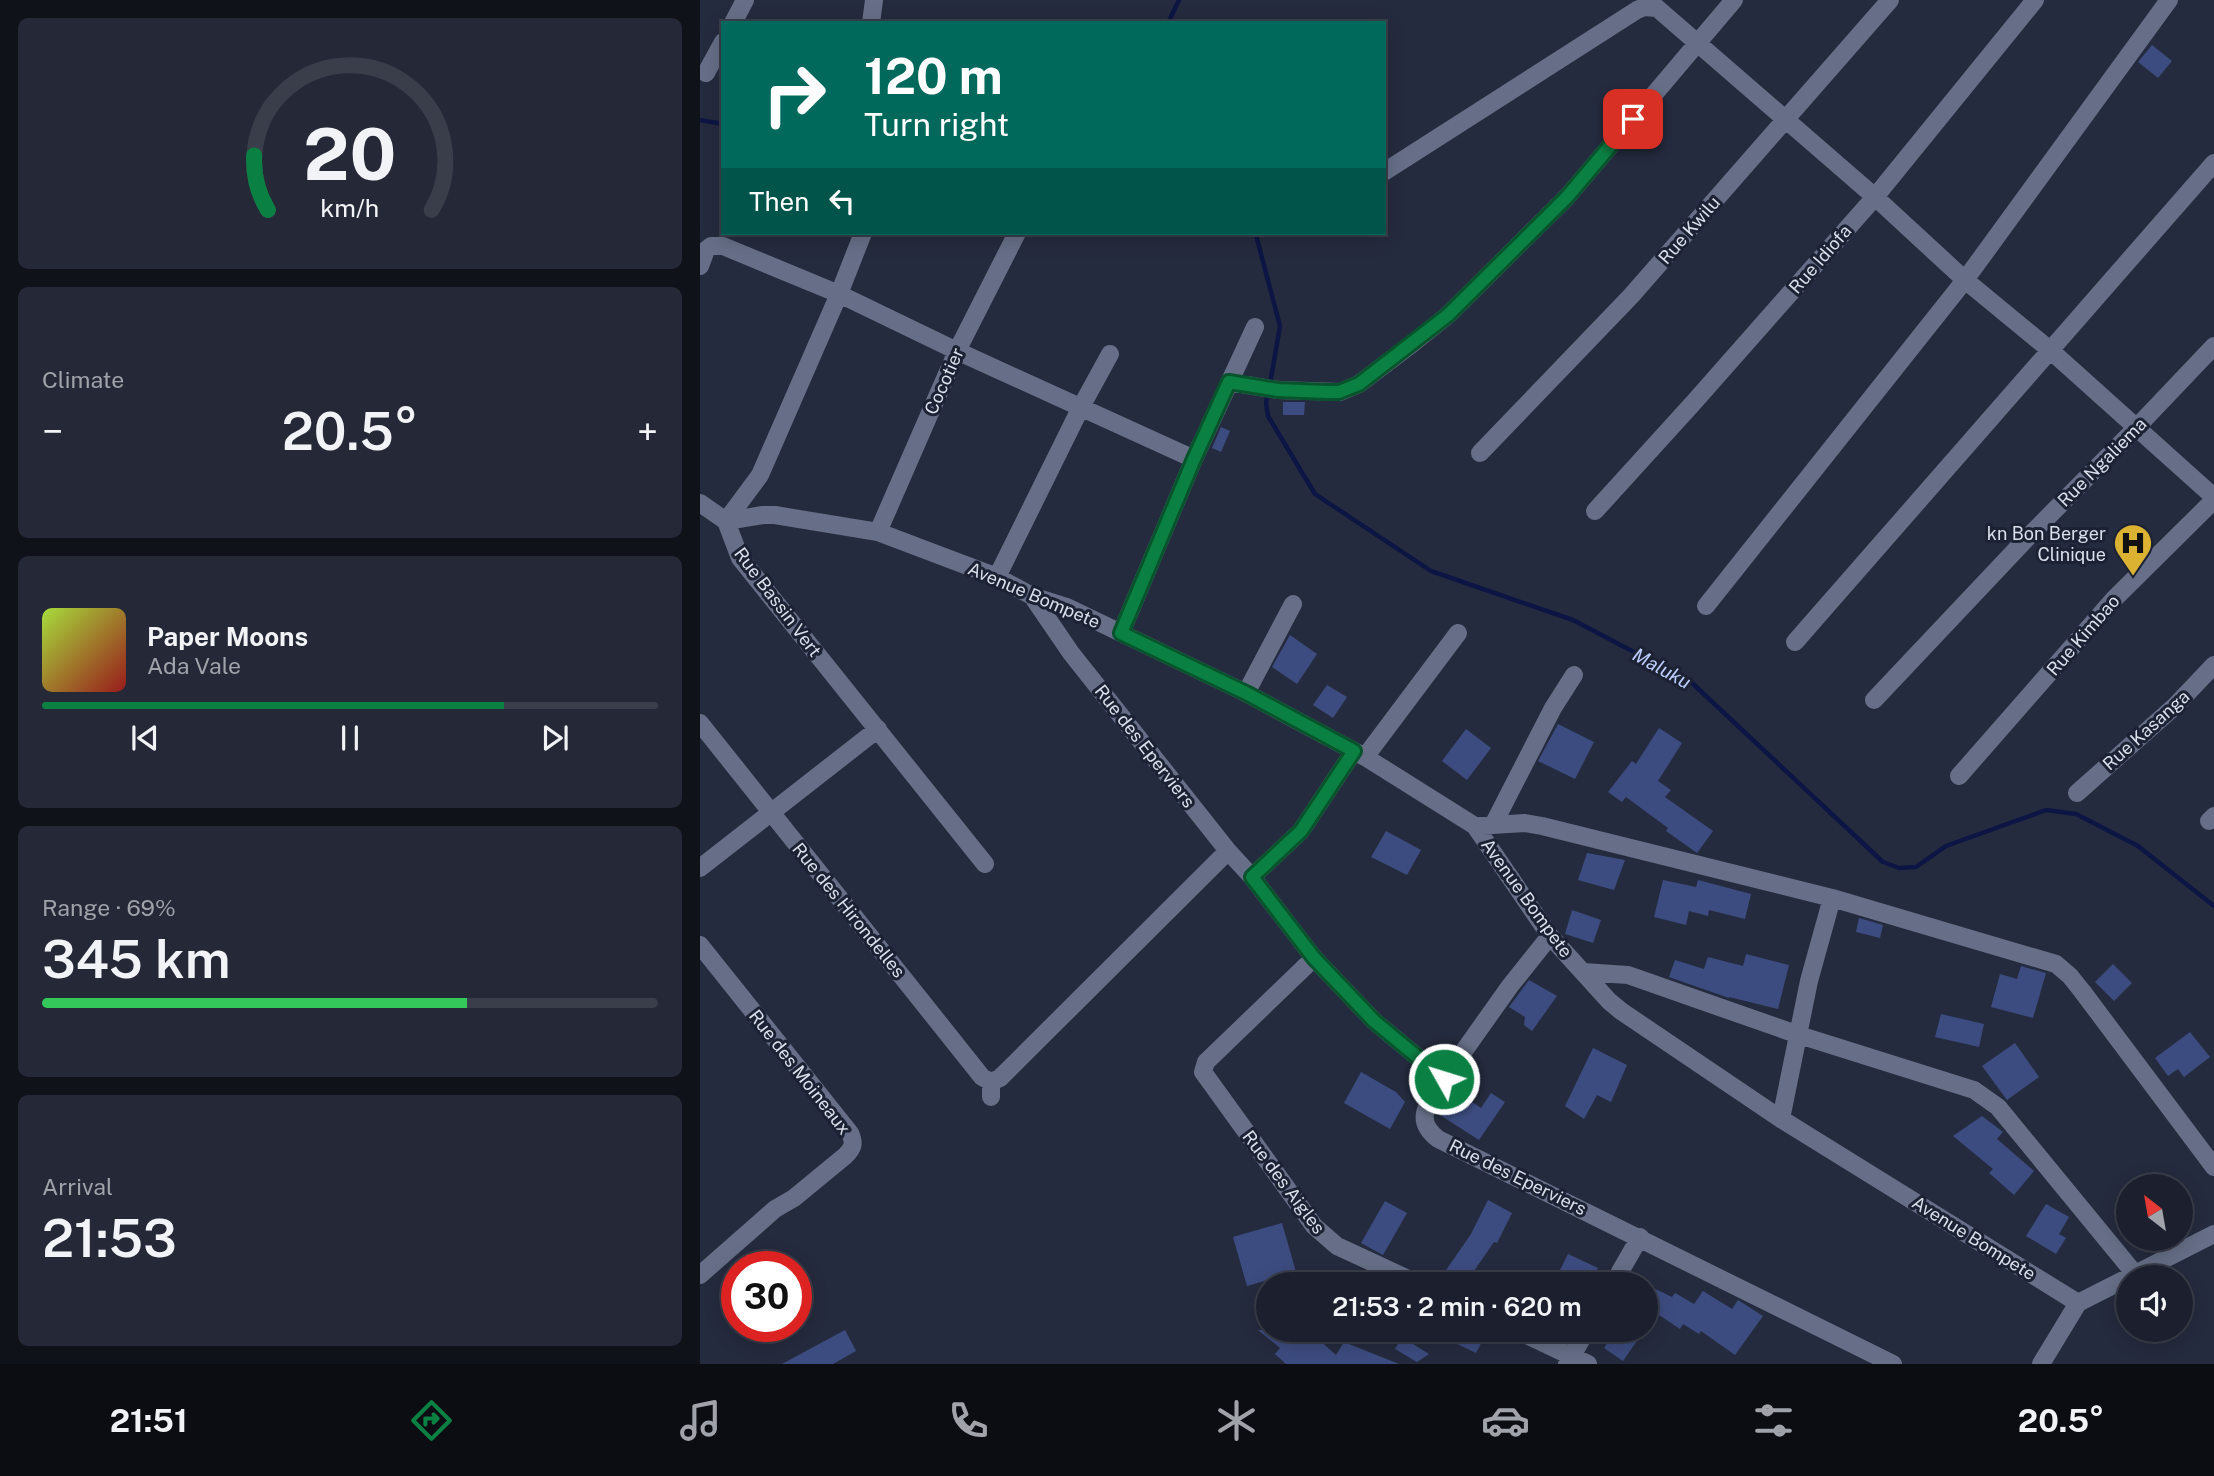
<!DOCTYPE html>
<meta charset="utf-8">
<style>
:root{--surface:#1c202e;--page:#252836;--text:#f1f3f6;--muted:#a0a3aa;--line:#3a3e4a;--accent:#0b8043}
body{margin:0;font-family:"Public Sans",sans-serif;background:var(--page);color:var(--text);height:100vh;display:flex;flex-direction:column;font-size:26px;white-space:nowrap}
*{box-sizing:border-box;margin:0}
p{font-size:23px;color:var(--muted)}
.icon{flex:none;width:38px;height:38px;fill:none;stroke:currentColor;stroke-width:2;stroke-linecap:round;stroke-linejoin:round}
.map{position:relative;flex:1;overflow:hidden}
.drawer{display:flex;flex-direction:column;gap:18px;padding:18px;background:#0f1219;width:700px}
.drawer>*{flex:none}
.top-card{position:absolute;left:21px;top:21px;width:665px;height:214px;border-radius:0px;box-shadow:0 4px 18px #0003,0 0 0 2px var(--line);background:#00695c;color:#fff;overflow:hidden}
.needle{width:46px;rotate:329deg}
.buttons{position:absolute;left:1416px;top:1174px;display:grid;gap:14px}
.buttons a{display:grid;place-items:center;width:77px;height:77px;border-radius:50%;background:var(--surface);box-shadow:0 4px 18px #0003,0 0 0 2px var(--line);font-size:35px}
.speed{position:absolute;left:21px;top:1251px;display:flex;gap:14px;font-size:35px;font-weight:700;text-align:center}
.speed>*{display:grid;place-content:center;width:91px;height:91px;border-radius:50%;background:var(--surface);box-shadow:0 4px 18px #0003,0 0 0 2px var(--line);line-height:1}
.speed .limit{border:10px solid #d22;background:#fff;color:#111}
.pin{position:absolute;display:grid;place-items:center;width:60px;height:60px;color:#fff;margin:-30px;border-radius:14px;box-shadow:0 4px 10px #0006}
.me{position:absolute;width:77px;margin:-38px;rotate:309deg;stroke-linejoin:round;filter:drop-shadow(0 0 5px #0008)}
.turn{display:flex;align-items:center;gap:24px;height:147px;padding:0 28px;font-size:32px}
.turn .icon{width:91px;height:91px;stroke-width:2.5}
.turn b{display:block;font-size:49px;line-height:60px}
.then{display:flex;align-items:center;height:66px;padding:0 28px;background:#0003;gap:14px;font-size:26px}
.big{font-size:52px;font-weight:600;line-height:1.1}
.drawer .widget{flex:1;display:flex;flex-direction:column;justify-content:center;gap:10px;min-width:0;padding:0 24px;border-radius:10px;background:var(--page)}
.drawer .dial{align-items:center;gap:0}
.dial svg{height:182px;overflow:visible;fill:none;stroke:var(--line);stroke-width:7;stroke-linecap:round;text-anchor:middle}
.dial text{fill:var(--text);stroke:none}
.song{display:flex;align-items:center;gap:21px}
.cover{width:84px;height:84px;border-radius:10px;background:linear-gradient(135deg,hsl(80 70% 55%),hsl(0 70% 35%))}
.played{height:7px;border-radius:4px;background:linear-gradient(90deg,var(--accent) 75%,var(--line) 75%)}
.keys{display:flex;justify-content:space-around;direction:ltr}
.heat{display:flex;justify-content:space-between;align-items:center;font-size:38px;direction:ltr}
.charge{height:10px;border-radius:5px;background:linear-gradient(90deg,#34c759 69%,var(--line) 0)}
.trip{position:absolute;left:556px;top:1272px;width:402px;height:70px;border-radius:35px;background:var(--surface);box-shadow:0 4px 18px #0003,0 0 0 2px var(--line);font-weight:600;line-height:70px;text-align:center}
.dock{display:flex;height:112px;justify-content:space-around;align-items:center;background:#0b0d12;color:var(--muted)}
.dock .icon{width:49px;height:49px}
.dock .current{color:var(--accent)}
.dock b{font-size:32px;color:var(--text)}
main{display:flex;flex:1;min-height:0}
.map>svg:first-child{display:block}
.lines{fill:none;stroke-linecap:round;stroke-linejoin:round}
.stream{stroke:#0c1543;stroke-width:4.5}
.building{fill:#3d4c80}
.minor{stroke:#666f87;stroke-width:18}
.route-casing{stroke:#07532c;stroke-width:18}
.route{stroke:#0b8043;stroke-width:12}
.labels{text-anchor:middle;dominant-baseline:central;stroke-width:6;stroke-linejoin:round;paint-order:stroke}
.street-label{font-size:18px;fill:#dadfeb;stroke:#1c2234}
.poi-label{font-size:18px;fill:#dadfeb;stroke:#1c2234;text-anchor:end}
.water-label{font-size:19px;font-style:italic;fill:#bccdfd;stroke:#1c2234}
</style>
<main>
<section class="drawer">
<div class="widget dial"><svg viewBox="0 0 100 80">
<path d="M14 69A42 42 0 1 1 86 69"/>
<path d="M14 69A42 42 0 0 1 8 45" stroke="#0b8043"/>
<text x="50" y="56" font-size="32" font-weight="700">20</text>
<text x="50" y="72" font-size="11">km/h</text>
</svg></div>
<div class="widget"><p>Climate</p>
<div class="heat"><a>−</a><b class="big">20.5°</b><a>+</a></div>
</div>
<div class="widget">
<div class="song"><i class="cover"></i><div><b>Paper Moons</b><p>Ada Vale</p></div></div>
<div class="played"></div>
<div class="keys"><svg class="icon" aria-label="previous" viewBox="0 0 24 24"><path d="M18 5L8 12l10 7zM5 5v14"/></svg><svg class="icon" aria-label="pause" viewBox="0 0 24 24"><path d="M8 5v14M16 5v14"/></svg><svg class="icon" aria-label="next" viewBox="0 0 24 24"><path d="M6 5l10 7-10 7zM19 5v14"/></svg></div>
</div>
<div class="widget"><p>Range · 69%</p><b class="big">345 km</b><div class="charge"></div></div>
<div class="widget"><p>Arrival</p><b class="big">21:53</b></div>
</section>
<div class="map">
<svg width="1514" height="1364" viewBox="0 0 1514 1364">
<rect width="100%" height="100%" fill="#252b3e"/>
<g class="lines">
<path class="stream" d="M468 23 479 0
M0 120 23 124
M554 233 556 235 580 326 570 384
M568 392 566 403 568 416 615 494 731 571 873 620 991 682 1183 862 1199 868 1216 867 1246 846 1346 810 1376 814 1438 846 1514 906"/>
</g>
<path class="building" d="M1452 45 1472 61 1458 78 1438 62Z
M583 402H605L604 415H583Z
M521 427 530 431 521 452 512 448Z
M590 635 617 654 597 684 572 667Z
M627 685 647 697 633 718 613 705Z
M858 724 894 742 875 779 838 761Z
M959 728 982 743 958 781 971 790 965 797 1013 831 997 853 966 831 968 828 926 797 922 802 908 792 932 761 936 764Z
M766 729 791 748 767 780 742 761Z
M686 831 721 850 707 875 671 857Z
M887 853 925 860 914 890 878 880Z
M963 880 996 887 998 880 1051 894 1045 919 1009 910 1008 916 989 911 986 925 954 917Z
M872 910 901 920 893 943 865 934Z
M1159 918 1183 925 1180 938 1156 932Z
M1046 954 1089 965 1078 1009 1029 997V998L969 977 975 960 1004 969 1008 957 1043 966Z
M1413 964 1432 983 1414 1001 1395 982Z
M1321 966 1346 973 1333 1018 1291 1007 1300 974 1317 979Z
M829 980 857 996 832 1031 824 1025 825 1017 809 1007Z
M1241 1014 1284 1024 1279 1047 1235 1037Z
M1490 1032 1510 1057 1484 1077 1478 1069 1468 1076 1455 1058Z
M1315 1043 1339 1077 1307 1100 1282 1066Z
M893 1048 927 1065 911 1102 897 1095 884 1119 865 1106Z
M661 1072 696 1092 705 1102 690 1129 644 1103Z
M756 1091 781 1108 791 1093 805 1102 779 1140 740 1115Z
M1282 1116 1303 1132 1297 1139 1334 1171 1314 1195 1289 1173 1293 1169 1253 1136Z
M788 1200 812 1213 797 1243 794 1242 765 1284H761L744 1273 771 1234Z
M685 1201 707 1213 683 1255 661 1243Z
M1346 1204 1369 1217 1359 1234 1366 1238 1356 1254 1326 1236Z
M582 1223 596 1272 547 1286 533 1237Z
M868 1254 898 1268 890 1284H853Z
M947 1285 972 1297 975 1293 994 1304 1003 1291 1032 1309 1038 1300 1063 1316 1035 1355 1001 1331 999 1334 983 1324 980 1329 947 1307Z
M145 1330 156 1351 133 1364H82Z
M558 1330H608L636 1355 644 1342 699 1364H586L575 1354 580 1348Z
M764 1330H778L786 1334 776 1353 755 1343Z
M916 1330H934L941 1335 923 1361 904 1348Z
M702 1337 729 1354 717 1362 695 1349Z"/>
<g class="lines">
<path class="minor" d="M33 23 45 0
M171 23 174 0
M6 73 23 42
M684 172 937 10 944 7 957 8 1175 197 1265 280 1350 350 1514 497
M163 233 139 294 60 475 26 521 40 558 285 864
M0 266 6 250 11 246H23L139 294 257 351 494 459
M529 382 578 390 640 392 659 384 713 343 748 315 867 197 1034 0
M780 453 931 296 1190 0
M0 503 26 521 63 515H75L178 532 297 577 332 596 367 607 546 693 665 757 775 826 850 936 909 1001 921 1011 1081 1119 1378 1303
M895 511 995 401 1175 197 1335 0
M178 532 257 351 317 233
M297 577 381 407 410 354
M332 596 371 653 528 851 552 877 614 958 674 1021 744 1079C731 1102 711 1118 738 1139L1193 1364
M1006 606 1265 280 1469 0
M421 633 494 459 555 327
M1095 642 1514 163
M546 693 593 604
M1174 700 1328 537 1436 428 1514 346
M0 723 282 1077 291 1082V1097
M665 757 758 633
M1259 776 1414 599 1514 500
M1377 793 1475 706 1514 665
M1509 821 1514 816
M793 825 853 708 874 675
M775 826 825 823 842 826 1132 898 1356 964 1370 976 1382 991 1514 1167
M0 868 178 729
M552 877 601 831 654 751
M0 945 150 1133C155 1144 153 1148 145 1156L94 1198 75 1209 0 1275
M614 958 506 1062 503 1072 614 1226 637 1246 719 1284
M883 972 928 975 1099 1035 1274 1090 1298 1107 1435 1274
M744 1079 810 986 850 936
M291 1082 300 1078 528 851
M1081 1119 1109 981 1132 898
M913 1284 940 1237
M816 1330 888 1364
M867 1364 887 1330
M1341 1364 1378 1303 1514 1234"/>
</g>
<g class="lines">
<g class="route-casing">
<path id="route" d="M744 1079 674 1021 614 958 552 877 601 831 654 751 546 693 421 633 494 459 529 382 578 390 627 392H639L659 384 748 315 867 197 933 119"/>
</g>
<use href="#route" class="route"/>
</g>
<defs>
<g id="hospital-pin" transform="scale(2.0125)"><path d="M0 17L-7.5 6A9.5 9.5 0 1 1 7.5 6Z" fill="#dcb233" stroke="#1c2234"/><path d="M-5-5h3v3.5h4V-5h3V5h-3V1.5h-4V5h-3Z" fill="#111"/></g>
</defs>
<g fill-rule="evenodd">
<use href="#hospital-pin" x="1433" y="543"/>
</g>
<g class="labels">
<g class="street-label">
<text transform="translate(989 230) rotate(-49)">Rue Kwilu</text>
<text transform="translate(1120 259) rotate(-49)">Rue Idiofa</text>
<text transform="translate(244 381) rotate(-66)">Cocotier</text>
<text transform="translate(1402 462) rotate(-45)">Rue Ngaliema</text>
<text transform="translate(334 595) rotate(23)">Avenue Bompete</text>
<text transform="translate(78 602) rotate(53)">Rue Bassin Vert</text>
<text transform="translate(1383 635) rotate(-49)">Rue Kimbao</text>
<text transform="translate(1446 730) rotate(-42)">Rue Kasanga</text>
<text transform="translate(445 746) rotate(52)">Rue des Eperviers</text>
<text transform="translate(827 898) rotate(54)">Avenue Bompete</text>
<text transform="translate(149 910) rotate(51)">Rue des Hirondelles</text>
<text transform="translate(100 1072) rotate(52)">Rue des Moineaux</text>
<text transform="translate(818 1177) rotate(26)">Rue des Eperviers</text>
<text transform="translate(584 1182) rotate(53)">Rue des Aigles</text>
<text transform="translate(1274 1238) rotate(32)">Avenue Bompete</text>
</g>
<g class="poi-label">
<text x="1406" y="533">kn Bon Berger<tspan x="1406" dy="21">Clinique</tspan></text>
</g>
<g class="water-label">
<text transform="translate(962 668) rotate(29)">Maluku</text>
</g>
</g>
</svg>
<div class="buttons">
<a><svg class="needle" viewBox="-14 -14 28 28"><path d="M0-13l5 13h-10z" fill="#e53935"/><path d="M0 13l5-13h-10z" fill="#a0a3aa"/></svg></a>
<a><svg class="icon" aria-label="sound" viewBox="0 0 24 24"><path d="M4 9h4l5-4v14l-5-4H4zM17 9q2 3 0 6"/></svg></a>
</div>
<div class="speed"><div class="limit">30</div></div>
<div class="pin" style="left:933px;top:119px;background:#d93025"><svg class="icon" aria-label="arrive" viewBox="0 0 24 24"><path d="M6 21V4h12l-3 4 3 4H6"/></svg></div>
<svg class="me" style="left:744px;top:1079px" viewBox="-20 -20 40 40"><circle r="17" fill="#0b8043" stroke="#fff" stroke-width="3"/><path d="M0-11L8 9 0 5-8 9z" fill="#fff"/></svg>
<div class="trip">21:53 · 2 min · 620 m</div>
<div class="top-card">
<div class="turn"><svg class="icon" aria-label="right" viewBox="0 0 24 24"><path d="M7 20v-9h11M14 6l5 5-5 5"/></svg><div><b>120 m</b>Turn right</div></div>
<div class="then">Then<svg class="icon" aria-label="left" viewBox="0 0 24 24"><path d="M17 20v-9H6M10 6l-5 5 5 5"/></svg></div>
</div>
</div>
</main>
<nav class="dock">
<b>21:51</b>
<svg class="icon current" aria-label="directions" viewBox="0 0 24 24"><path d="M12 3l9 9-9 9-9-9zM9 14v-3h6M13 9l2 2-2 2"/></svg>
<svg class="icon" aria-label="music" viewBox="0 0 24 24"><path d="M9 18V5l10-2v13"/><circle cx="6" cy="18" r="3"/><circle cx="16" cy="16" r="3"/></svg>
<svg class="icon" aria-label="phone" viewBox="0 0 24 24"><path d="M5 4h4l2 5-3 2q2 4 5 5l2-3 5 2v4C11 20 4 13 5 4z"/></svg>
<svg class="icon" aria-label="climate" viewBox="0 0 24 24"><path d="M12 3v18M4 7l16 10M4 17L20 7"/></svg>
<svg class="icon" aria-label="car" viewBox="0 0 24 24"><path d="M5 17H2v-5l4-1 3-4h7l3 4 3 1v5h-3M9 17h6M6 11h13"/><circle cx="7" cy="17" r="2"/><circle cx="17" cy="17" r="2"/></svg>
<svg class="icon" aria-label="filters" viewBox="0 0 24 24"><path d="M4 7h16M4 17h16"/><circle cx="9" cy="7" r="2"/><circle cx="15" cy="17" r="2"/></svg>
<b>20.5°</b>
</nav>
